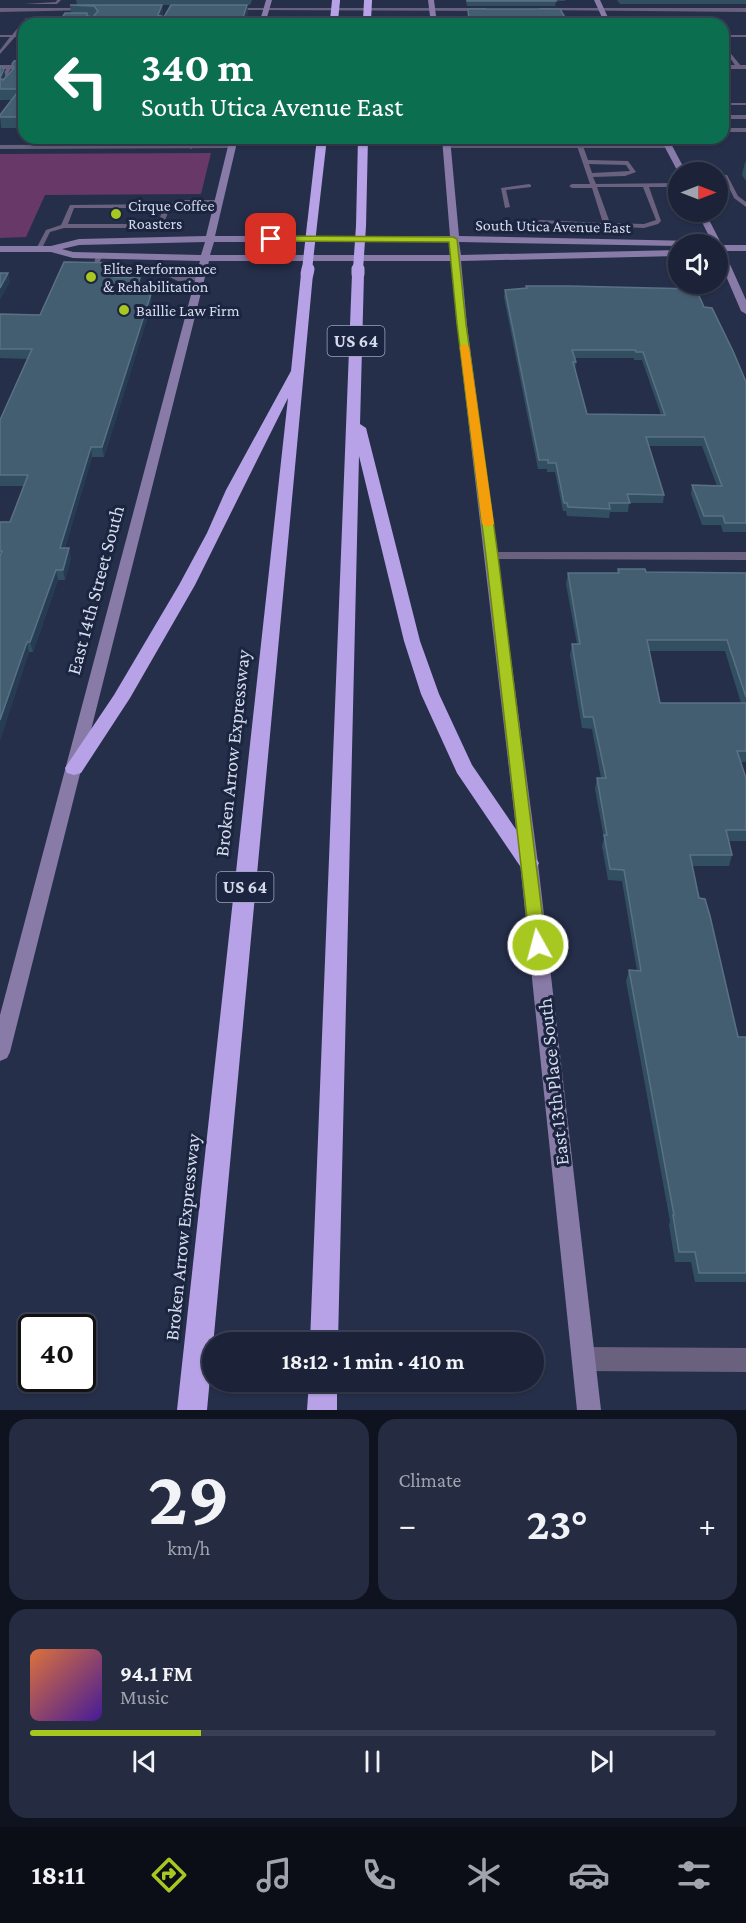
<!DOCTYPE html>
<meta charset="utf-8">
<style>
:root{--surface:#1c2338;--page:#252b40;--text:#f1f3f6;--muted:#a0a4ae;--line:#3a4053;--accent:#a6c820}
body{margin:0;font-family:"Crimson Pro",serif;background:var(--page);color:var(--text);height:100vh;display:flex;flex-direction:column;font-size:22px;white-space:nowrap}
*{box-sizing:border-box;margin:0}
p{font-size:20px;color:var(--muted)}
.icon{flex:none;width:33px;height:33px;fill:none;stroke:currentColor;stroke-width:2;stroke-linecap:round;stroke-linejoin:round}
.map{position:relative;height:1410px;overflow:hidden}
.side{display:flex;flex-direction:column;gap:9px;padding:9px;background:#0f131f;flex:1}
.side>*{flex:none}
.top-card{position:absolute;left:18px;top:18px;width:711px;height:126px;border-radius:18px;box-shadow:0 2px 4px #0004,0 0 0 2px var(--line);background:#0b6e4f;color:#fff;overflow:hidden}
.needle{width:39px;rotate:90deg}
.fabs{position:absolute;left:668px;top:162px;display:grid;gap:12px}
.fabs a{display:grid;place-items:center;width:60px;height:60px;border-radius:50%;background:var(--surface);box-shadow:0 2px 4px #0004,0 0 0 2px var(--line);font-size:30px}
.speed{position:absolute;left:18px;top:1314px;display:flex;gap:12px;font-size:30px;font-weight:700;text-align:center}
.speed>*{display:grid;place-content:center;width:78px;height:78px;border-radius:50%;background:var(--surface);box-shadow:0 2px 4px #0004,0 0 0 2px var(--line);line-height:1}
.speed .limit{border:3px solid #111;border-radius:9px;background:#fff;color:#111}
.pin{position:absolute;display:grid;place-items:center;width:51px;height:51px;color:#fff;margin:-26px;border-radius:12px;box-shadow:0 3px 9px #0006}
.me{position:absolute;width:66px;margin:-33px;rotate:353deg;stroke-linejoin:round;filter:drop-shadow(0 0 4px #0008)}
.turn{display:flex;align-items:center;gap:21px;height:126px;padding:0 24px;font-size:27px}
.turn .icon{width:78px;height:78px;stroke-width:2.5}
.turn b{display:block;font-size:42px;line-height:51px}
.big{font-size:45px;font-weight:700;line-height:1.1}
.side .tile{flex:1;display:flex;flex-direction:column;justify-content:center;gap:9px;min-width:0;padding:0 21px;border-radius:18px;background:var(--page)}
.side .dial{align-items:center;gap:0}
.dial b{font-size:78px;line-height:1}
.song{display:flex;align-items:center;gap:18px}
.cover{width:72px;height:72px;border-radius:9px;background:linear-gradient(135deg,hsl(20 70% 55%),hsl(260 70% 35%))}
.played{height:6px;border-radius:3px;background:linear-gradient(90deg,var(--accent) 25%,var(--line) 25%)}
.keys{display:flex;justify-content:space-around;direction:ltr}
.heat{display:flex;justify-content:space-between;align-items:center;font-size:33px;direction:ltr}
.side .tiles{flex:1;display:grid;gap:9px;grid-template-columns:1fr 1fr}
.tile:last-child{grid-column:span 2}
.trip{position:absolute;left:202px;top:1332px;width:342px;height:60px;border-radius:30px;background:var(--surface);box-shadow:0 2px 4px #0004,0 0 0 2px var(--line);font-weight:700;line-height:60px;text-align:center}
.dock{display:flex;height:96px;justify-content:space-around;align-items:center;background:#0b0e16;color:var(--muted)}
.dock .icon{width:42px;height:42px}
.dock .selected{color:var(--accent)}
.dock b{font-size:27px;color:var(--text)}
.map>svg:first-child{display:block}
.green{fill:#683968}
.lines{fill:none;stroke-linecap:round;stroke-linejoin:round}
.lane{fill:#69617d;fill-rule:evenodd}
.street{fill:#69617d;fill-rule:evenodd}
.secondary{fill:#897ba8;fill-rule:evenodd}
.highway{fill:#b7a2e8;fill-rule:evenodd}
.highway-bridge-far2{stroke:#b7a2e8;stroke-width:8}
.highway-bridge-far1{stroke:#b7a2e8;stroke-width:10}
.highway-bridge{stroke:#b7a2e8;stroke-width:13}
.wall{fill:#324f62;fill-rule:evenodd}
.shaded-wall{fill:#263c52}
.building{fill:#445e71;stroke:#5a7185;stroke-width:1.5;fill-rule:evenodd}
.route{fill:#a6c820;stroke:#6c8215;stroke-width:1.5}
.slow{fill:#f59e0b}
.poi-dot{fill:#a6c820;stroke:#1c253f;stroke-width:2}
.labels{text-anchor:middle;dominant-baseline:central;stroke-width:6;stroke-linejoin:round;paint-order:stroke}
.far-poi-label{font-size:16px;fill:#d5dbed;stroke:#1c253f;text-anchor:start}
.far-street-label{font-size:16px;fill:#d5dbed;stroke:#1c253f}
.shield{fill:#1c253f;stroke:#9ea4b9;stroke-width:1.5}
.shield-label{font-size:18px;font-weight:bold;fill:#d5dbed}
.street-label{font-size:20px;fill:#d5dbed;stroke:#1c253f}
</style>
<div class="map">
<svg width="746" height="1410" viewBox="0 0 746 1410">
<rect width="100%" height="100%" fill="#262f4a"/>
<path class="green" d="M211 153 201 194 45 195 26 237 0 238V154Z"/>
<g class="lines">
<path class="lane" d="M57 0H61L57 4H24L56 2Z
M26 18H95L97 19 94 24H90L92 20H28L17 35H24V37H15L0 54V50L10 37H0V35H12Z
M723 35H746V37H723Z
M723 44 741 66V68H737L723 48Z
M8 66 12 67 7 75 14 77 8 85 6 84 9 78 2 76Z
M723 103H746V105H723Z
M723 115H746V119H723Z
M723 128H746V132H723Z
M56 138H62L56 148H52Z
M192 138H198L194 147 191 149 188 147Z
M580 144 583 146 588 160 628 161 636 172 625 176 593 177 596 184 678 183V187H649L661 221 658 224 644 228 538 223V221L540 220 603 223 592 188H572L569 186 572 184H590L577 146ZM589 164 626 165 630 171 592 173ZM597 187H643L656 220 644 224 610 223Z
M723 175H727L738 196 746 202V207L734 198Z
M529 184 531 185V187L506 190 510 207 505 208 501 188Z
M183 200H219L222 202 219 204H183L170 207 163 226 160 228H64L50 232 41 250 36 249 46 230 61 225 70 205 167 204ZM74 208H163L158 224H68Z
M99 254 102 256 99 264H120L138 270H164L179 277 200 276 203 278 200 280 178 281 163 274H137L119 268 93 267 96 256Z"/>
<path class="street" d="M0 8H90L93 10 0 12Z
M486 8 488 11 225 10 228 8Z
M746 8V12L537 10 540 8Z
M0 65H24V69H0Z
M723 65H746V69H723Z
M235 144 236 146 232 148 0 149V145Z
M444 144H668L672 146 668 148H447L443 146Z
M492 552H746V560L487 559 485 556Z
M584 1347 746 1348V1372L584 1371 576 1367 572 1359 576 1351Z"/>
<path class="secondary" d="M266 0H272L265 24H259Z
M428 0H434L437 24H431Z
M594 0H600L611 24H605Z
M230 138H238L215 236H450L442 138H450L459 236 695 241 699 244H678V246L459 242 461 255 678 250V256L461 261 467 325 538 863 601 1410H577L520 863 457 325 452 261H209L10 1052 7 1058 0 1061V1015L200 261 73 258 51 252H0V246H51L79 239 206 236ZM205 242 201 255 73 252 62 249 79 245ZM214 242H450L451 255H210Z
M660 138H668L686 172H678Z
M697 212H705L722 245H746V251H724L746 300V314L741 311 717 255V244H713Z"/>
<path class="highway" d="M317 138H327L317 225 312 228 307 225Z
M358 138H368L366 226 361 229 356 226Z
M307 271 313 274 207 1410H177L288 398 195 585 130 698 81 773 74 775 67 773 65 768 114 695 179 585 207 533 226 490 291 371 301 274Z
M358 271 364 274 360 424 366 428 420 641 439 694 472 765 539 863 536 869 529 871 522 869 457 773 421 694 404 641 359 456 338 1342H310L352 274Z
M309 1382H337V1410H307Z"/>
<path class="highway-bridge-far2" d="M334 20 336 1
M367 20 368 1"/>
<path class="highway-bridge-far1" d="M307 270 312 225
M358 270 361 226"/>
<path class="highway-bridge" d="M307 274 308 269
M358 274V269"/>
</g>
<path class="wall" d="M76 0H252L250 5H228H247L248 14 58 24 71 13 70 5H77ZM162 5H170L164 17 162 16 163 14Z
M466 0H565V1H556L555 6H467Z
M617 0H746V4H620Z
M468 9 566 19 565 24H469Z
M24 47V128H1L0 115 12 100H0V66L5 78 13 69 12 64 22 60 20 53Z
M745 162H746V181L742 175Z
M121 272 119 278 141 287 139 294 152 303 104 457H92L65 548 71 558 65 580H58L33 652H29L0 740V522H10L24 486H0V420L28 359 0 358V314L40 315Z
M526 286 704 307 746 382V532H723L721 525H702L691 494 692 485 717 486 702 446H649L664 495 663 503H629L628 512H610L609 518 567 516 566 511H563L555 472H547V469H538L504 297 505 290 526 288ZM575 358H634V360H642L661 415 587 414 575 370 576 362Z
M618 569 646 572 746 573V762H741L746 778V841H729L732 855 729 866H692L699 898 738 1037H746V1282H695L691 1262H675L669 1225 670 1221 626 981 629 970 637 971 622 881 608 880 602 846 604 838 595 789 597 778H601L592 729 582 728 570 655 572 644H577L566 584 568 573H617ZM649 651H725L741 703H660Z"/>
<path class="shaded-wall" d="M162 5 163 14 159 24 158 15Z
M247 5 248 14 245 24H241Z
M4 69 6 79 2 89 0 78Z
M120 263 121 272 115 286 114 277Z
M8 273 10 282 0 300V288Z
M140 278 141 287 136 303 135 294Z
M151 294 152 303 104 457 102 447Z
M91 447 92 457 62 558 60 548Z
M69 548 71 558 65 580 63 570Z
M56 570 58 580 33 652 30 642Z
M27 642 29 652 0 740V720Z"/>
<path class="building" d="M467 0H555L556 1H467Z
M70 5H162L158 15 164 17 171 5H247L241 24H58L65 13H87V16L93 17 98 11 94 6Z
M468 9H560L566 19 557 20 559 24H472V21H469Z
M24 47V117H0V115L20 89H0V78L3 80 14 68 12 64 14 61 24 60V53H20Z
M0 66 4 69 0 78Z
M64 262 120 263 114 277 140 278 135 294H151L102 447H91L60 548H69L63 570H56L30 642H27L0 720V556L2 551H0V522H10L28 475H0V420L32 349H0V314L40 315Z
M0 273H8L0 288Z
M526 286H568L696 289 704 307 712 308 733 351 746 382V523H725L723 516H704L692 485 722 486 704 437H646L664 495 627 494 630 503H609L610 509 568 507 567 503H564L556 463H548V460H539L505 290 527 288ZM572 350H635L636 352H643L665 415 587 414 573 362H576Z
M618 569H645L646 572 746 573V697L727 640H647L660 703H746V751H737L746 778V830H726L732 855H690L699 898 705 899 710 916 738 1037H746V1273H699L695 1252H679L673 1215H674L629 970 641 971 624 870 610 869 604 835H607L597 778H606L593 717H584L572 644H580L568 573H619Z"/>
<path class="route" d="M271 236 453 237 457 239 466 324 498 556 546 945 544 950 538 952 532 950 530 945 486 556 457 324 449 242 268 241 267 239Z"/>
<path class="slow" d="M464 344 469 347 494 524 488 527 482 524 460 347Z"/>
<g class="poi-dot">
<circle cx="116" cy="214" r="6"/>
<circle cx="91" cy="277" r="6"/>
<circle cx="124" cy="310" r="6"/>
</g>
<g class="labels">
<g class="far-poi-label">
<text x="128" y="205">Cirque Coffee<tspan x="128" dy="18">Roasters</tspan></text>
<text x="103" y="268">Elite Performance<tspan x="103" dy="18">&amp; Rehabilitation</tspan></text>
<text x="136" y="310">Baillie Law Firm</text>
</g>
<g class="far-street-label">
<text transform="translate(553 226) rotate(1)">South Utica Avenue East</text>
</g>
<g class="shield">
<rect x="327.5" y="326" width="57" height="30" rx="4.5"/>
<rect x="216.5" y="872" width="57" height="30" rx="4.5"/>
</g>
<g class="shield-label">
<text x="356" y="341">US 64</text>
<text x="245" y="887">US 64</text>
</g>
<g class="street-label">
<text transform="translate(95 590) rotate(-75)">East 14th Street South</text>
<text transform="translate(232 753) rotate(-84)">Broken Arrow Expressway</text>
<text transform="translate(553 1082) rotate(-96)">East 13th Place South</text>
<text transform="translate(182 1237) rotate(-84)">Broken Arrow Expressway</text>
</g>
</g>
</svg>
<div class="fabs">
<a><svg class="needle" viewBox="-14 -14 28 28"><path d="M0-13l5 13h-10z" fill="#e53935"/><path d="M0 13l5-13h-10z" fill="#a0a4ae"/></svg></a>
<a><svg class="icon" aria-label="sound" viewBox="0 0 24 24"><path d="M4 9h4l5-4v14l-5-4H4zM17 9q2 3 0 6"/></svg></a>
</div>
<div class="speed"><div class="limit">40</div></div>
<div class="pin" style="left:271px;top:239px;background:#d93025"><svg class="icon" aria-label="arrive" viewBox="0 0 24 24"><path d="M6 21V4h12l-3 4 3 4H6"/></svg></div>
<svg class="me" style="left:538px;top:945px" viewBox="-20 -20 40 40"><circle r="17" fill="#a6c820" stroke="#fff" stroke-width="3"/><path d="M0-11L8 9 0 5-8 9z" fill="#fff"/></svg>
<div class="trip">18:12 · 1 min · 410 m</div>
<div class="top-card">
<div class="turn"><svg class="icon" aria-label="left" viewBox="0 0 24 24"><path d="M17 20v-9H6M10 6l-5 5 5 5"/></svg><div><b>340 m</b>South Utica Avenue East</div></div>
</div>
</div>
<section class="side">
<div class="tiles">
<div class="tile dial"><b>29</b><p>km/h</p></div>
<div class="tile"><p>Climate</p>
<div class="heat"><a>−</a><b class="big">23°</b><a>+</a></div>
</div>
<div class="tile">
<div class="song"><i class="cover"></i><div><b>94.1 FM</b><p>Music</p></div></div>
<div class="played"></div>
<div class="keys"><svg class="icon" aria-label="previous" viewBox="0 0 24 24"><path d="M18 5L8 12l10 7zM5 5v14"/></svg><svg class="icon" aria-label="pause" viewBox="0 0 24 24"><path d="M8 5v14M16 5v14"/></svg><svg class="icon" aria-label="next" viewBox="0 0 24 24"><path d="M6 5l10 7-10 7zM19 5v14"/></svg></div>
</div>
</div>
</section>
<nav class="dock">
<b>18:11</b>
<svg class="icon selected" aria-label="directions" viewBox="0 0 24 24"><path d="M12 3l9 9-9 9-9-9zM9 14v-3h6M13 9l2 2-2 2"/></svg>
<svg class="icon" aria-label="music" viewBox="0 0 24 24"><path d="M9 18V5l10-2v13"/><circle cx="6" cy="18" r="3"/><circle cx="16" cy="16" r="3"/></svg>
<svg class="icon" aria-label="phone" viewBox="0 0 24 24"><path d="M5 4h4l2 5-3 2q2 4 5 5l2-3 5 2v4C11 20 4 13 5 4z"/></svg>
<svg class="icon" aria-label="climate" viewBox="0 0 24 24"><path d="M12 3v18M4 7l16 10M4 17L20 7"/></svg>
<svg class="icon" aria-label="car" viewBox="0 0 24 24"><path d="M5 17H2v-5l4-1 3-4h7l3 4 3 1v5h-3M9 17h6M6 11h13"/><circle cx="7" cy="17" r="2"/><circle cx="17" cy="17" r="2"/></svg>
<svg class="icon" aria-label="filters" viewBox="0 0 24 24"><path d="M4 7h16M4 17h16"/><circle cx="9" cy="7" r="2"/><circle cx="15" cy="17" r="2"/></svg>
</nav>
